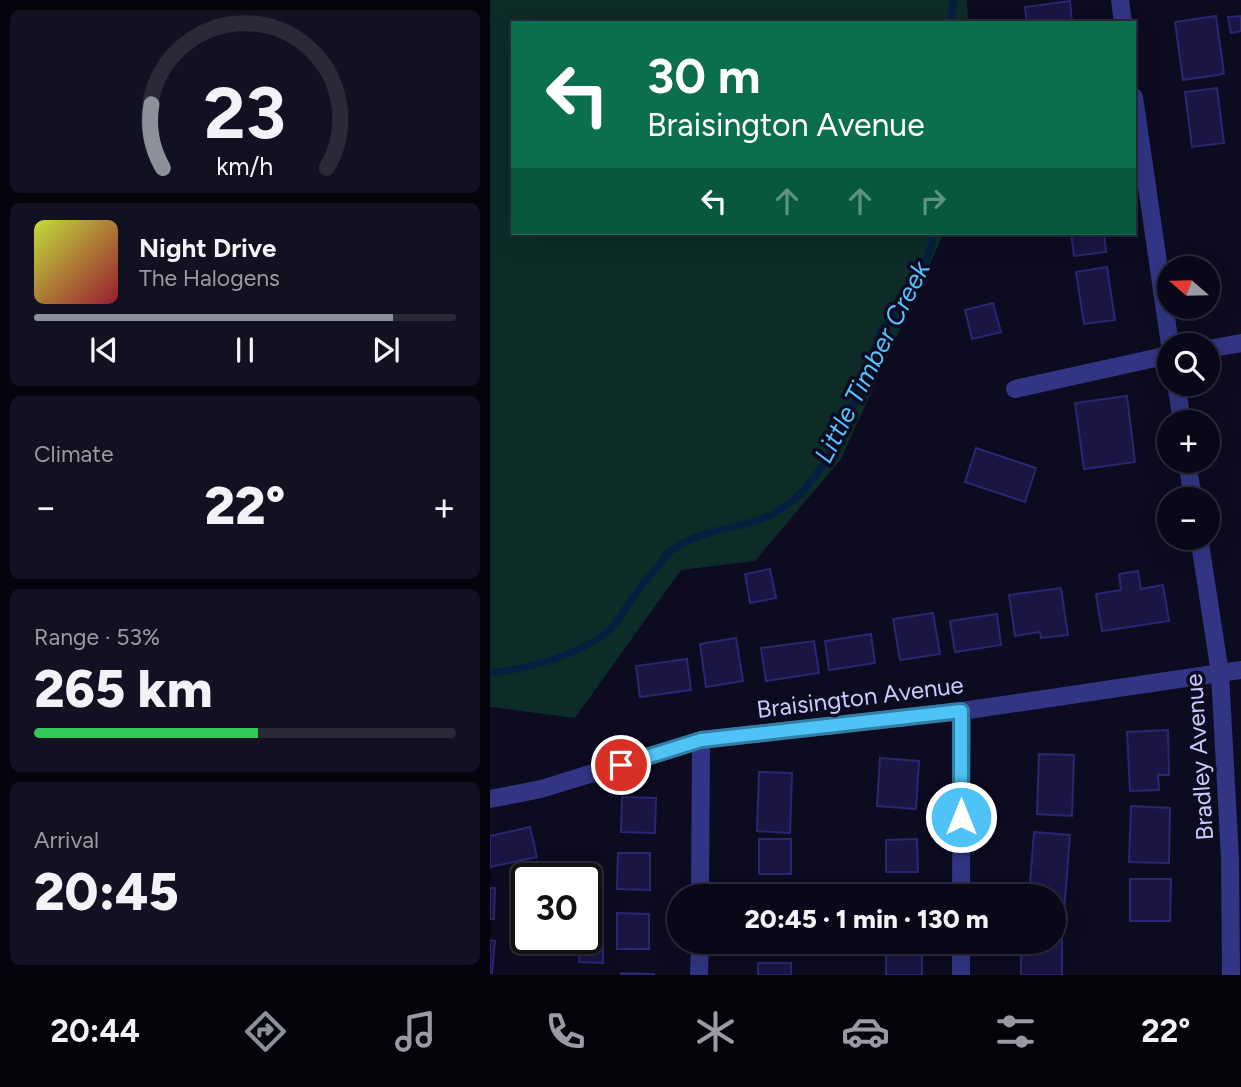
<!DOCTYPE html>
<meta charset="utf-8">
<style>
:root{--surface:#090818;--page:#121121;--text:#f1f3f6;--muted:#999aa2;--line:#292937;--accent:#8c9099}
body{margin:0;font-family:Figtree,sans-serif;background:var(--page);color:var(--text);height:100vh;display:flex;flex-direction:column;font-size:26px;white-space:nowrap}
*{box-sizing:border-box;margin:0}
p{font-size:23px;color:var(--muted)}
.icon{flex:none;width:38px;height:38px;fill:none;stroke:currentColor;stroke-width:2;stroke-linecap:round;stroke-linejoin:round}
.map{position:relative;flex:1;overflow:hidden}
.drawer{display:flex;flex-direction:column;gap:10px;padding:10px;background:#05040d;width:490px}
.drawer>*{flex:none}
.hud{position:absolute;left:21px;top:21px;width:625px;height:214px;border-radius:0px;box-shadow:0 7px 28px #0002,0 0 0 2px var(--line);background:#0b6e4f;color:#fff;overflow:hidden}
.needle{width:46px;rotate:290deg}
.controls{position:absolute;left:667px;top:256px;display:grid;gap:14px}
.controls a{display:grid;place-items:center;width:63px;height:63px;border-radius:50%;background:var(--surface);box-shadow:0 7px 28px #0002,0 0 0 2px var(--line);font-size:35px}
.speed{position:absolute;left:21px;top:863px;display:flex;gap:14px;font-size:35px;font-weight:700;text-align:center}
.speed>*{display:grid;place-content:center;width:91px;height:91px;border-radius:50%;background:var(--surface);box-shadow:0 7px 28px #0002,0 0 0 2px var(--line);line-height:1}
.speed .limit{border:4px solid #111;border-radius:10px;background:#fff;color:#111}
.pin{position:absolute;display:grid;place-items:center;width:60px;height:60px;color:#fff;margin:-30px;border:4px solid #fff;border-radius:50%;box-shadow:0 2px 7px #0007}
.me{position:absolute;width:77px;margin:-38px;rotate:0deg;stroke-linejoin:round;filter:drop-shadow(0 0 5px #0008)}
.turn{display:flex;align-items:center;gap:24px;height:147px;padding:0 21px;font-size:32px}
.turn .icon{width:91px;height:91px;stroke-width:2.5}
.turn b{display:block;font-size:49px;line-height:60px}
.lanes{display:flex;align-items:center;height:66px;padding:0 21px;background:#0003;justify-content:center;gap:35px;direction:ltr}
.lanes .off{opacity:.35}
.big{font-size:52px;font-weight:800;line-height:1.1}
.drawer .card{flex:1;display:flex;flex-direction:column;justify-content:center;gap:10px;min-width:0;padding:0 24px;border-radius:10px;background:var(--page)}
.drawer .dial{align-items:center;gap:0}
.dial svg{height:182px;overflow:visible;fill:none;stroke:var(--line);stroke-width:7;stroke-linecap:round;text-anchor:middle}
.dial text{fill:var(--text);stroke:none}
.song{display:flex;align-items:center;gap:21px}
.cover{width:84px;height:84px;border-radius:10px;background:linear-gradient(135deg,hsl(70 70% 55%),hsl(350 70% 35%))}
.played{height:7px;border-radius:4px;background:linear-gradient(90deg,var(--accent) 85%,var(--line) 85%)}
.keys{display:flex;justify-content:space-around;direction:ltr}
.heat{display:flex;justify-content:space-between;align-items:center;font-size:38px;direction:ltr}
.charge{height:10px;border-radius:5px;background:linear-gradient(90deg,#34c759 53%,var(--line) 0)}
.trip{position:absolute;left:177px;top:884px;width:399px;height:70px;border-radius:35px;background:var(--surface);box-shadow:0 7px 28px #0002,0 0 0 2px var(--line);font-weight:800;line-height:70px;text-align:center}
.dock{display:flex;height:112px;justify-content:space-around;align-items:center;background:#04030a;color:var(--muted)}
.dock .icon{width:49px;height:49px}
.dock .on{color:var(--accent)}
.dock b{font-size:32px;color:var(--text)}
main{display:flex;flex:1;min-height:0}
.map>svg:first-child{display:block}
.green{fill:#0d2b27}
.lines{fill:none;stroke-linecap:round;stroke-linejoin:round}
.stream{stroke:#041f3f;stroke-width:7}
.building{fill:#1a1543;stroke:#2d2571;stroke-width:2}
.street{stroke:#313584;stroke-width:18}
.route-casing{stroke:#337fa1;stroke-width:18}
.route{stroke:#4fc3f7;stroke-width:12}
.labels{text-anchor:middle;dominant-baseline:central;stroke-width:7;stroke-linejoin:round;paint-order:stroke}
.street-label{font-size:24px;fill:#cbcaff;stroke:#0c0b20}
.water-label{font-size:26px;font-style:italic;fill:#58c0ff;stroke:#0c0b20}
</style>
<main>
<section class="drawer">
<div class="card dial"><svg viewBox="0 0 100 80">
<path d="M14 69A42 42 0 1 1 86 69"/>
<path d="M14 69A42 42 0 0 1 9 41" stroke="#8c9099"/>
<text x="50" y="56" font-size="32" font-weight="700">23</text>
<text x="50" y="72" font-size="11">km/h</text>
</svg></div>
<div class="card">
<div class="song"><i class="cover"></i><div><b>Night Drive</b><p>The Halogens</p></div></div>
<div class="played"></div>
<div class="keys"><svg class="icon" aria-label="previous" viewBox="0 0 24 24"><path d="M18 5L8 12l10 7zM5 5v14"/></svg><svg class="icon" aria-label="pause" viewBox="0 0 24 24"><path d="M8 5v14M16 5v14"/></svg><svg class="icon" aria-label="next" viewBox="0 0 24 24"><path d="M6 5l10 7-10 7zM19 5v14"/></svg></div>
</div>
<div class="card"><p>Climate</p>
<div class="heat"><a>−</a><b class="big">22°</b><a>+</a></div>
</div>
<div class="card"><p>Range · 53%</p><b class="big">265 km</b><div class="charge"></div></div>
<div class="card"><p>Arrival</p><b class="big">20:45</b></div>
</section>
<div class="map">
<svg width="751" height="975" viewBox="0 0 751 975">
<rect width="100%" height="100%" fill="#0c0b20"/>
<path class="green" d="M0 0H477L478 23H23V233H454L351 459 265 561 191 570 85 718 0 707Z"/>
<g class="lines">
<path class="stream" d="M460 23 464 0
M0 673C37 669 96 654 123 626 128 621 131 614 135 609 142 599 149 588 157 579 160 575 165 571 168 567 171 563 173 558 177 554 204 530 245 530 276 517 339 491 370 390 391 331 397 322 406 314 412 305 428 284 439 258 444 233"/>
</g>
<path class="building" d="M580 1 582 23H537L535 7Z
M726 16 734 74 693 80 685 22Z
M751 16V31L741 33 738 17Z
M727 88 734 143 702 147 695 92Z
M581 233H614L616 252 584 256Z
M617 267 625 320 594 324 586 272Z
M503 303 511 332 482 339 475 310Z
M637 396 645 462 594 469 585 403Z
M486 448 546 468 535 502 475 482Z
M280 569 286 598 260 603 255 574Z
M648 571 651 589 673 585 679 621 612 631 606 594 631 590 629 574Z
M571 588 578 635 551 638 550 632 525 636 519 595Z
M443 613 450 654 410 660 403 619Z
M507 614 511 645 465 652 460 621Z
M381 634 385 663 339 670 335 641Z
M246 638 253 681 216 687 210 644Z
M324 641 329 673 276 681 271 648Z
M197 659 201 690 150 697 146 666Z
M678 730 679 775H668L669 790 640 791 637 732Z
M549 754 584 755 582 816 547 814Z
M390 758 429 761 426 809 387 806Z
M269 772 302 773 300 833 267 831Z
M132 797 166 798 165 833 131 832Z
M641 806 680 808 679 863 639 862Z
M40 827 47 857 0 867V836Z
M544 832 580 835 574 912 564 911V896H539Z
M269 839H301V874H269Z
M427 839 428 872H396V840Z
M128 853H160V890L127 889Z
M640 879H681L680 921H640Z
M0 888H5L4 919H0Z
M127 913 159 914V949H127Z
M564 935H572V975H531V942H564Z
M0 940 5 941 2 973H0Z
M266 942H300L299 948 266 947Z
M396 942H432V975H396Z
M90 946H113V963L89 962Z
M268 963H301V975H268Z
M131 973 164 974V975H131Z"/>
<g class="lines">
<path class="street" d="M630 0 633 23
M644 97 680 345
M718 349 751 343
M686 383 692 422
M525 389 679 355
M697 460 703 499
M709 537 730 673 740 859 741 975
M0 799 51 789 211 740 472 711 751 670
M210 896 211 740
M471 896 472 711
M209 975 210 942
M471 975V942"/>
</g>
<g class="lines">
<g class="route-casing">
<path id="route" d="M131 765 211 740 471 711V817"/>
</g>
<use href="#route" class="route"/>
</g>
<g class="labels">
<g class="street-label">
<text transform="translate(370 697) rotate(-7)">Braisington Avenue</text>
<text transform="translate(709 757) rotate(-94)">Bradley Avenue</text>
</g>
<g class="water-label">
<text transform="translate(382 362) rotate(-63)">Little Timber Creek</text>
</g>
</g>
</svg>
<div class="controls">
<a><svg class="needle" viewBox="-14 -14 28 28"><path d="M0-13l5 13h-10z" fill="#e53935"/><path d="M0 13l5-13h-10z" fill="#999aa2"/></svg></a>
<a><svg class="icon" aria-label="search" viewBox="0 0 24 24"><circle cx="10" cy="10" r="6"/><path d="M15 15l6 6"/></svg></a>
<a>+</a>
<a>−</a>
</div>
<div class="speed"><div class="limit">30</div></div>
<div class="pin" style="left:131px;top:765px;background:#d93025"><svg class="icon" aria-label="arrive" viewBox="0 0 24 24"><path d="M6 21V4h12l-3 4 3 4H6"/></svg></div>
<svg class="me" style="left:471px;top:817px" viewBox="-20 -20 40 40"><circle r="17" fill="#4fc3f7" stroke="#fff" stroke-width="3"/><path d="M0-11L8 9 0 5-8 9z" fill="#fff"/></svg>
<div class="trip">20:45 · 1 min · 130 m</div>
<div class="hud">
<div class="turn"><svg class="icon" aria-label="left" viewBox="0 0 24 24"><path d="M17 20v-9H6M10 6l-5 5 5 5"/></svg><div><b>30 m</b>Braisington Avenue</div></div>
<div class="lanes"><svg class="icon" aria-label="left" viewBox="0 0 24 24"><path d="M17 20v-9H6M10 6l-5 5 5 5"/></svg><svg class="icon off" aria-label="ahead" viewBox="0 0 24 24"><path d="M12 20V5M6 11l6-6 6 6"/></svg><svg class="icon off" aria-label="ahead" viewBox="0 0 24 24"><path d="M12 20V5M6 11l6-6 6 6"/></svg><svg class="icon off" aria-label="right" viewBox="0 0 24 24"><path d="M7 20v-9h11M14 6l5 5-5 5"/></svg></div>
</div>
</div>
</main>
<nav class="dock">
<b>20:44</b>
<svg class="icon on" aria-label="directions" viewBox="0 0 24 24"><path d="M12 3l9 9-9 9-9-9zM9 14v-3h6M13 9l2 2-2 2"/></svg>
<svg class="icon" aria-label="music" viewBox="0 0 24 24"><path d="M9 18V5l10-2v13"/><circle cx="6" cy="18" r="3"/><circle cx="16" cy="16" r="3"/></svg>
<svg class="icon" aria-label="phone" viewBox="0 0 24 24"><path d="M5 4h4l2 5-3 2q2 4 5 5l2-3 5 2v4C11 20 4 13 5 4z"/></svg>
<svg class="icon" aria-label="climate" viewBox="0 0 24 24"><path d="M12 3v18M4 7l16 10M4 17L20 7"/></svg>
<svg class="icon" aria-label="car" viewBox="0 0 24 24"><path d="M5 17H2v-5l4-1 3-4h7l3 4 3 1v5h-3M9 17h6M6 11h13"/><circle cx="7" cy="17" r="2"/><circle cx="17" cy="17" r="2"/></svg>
<svg class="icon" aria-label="filters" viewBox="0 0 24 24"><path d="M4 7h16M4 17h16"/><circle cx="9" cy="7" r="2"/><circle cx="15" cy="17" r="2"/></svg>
<b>22°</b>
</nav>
